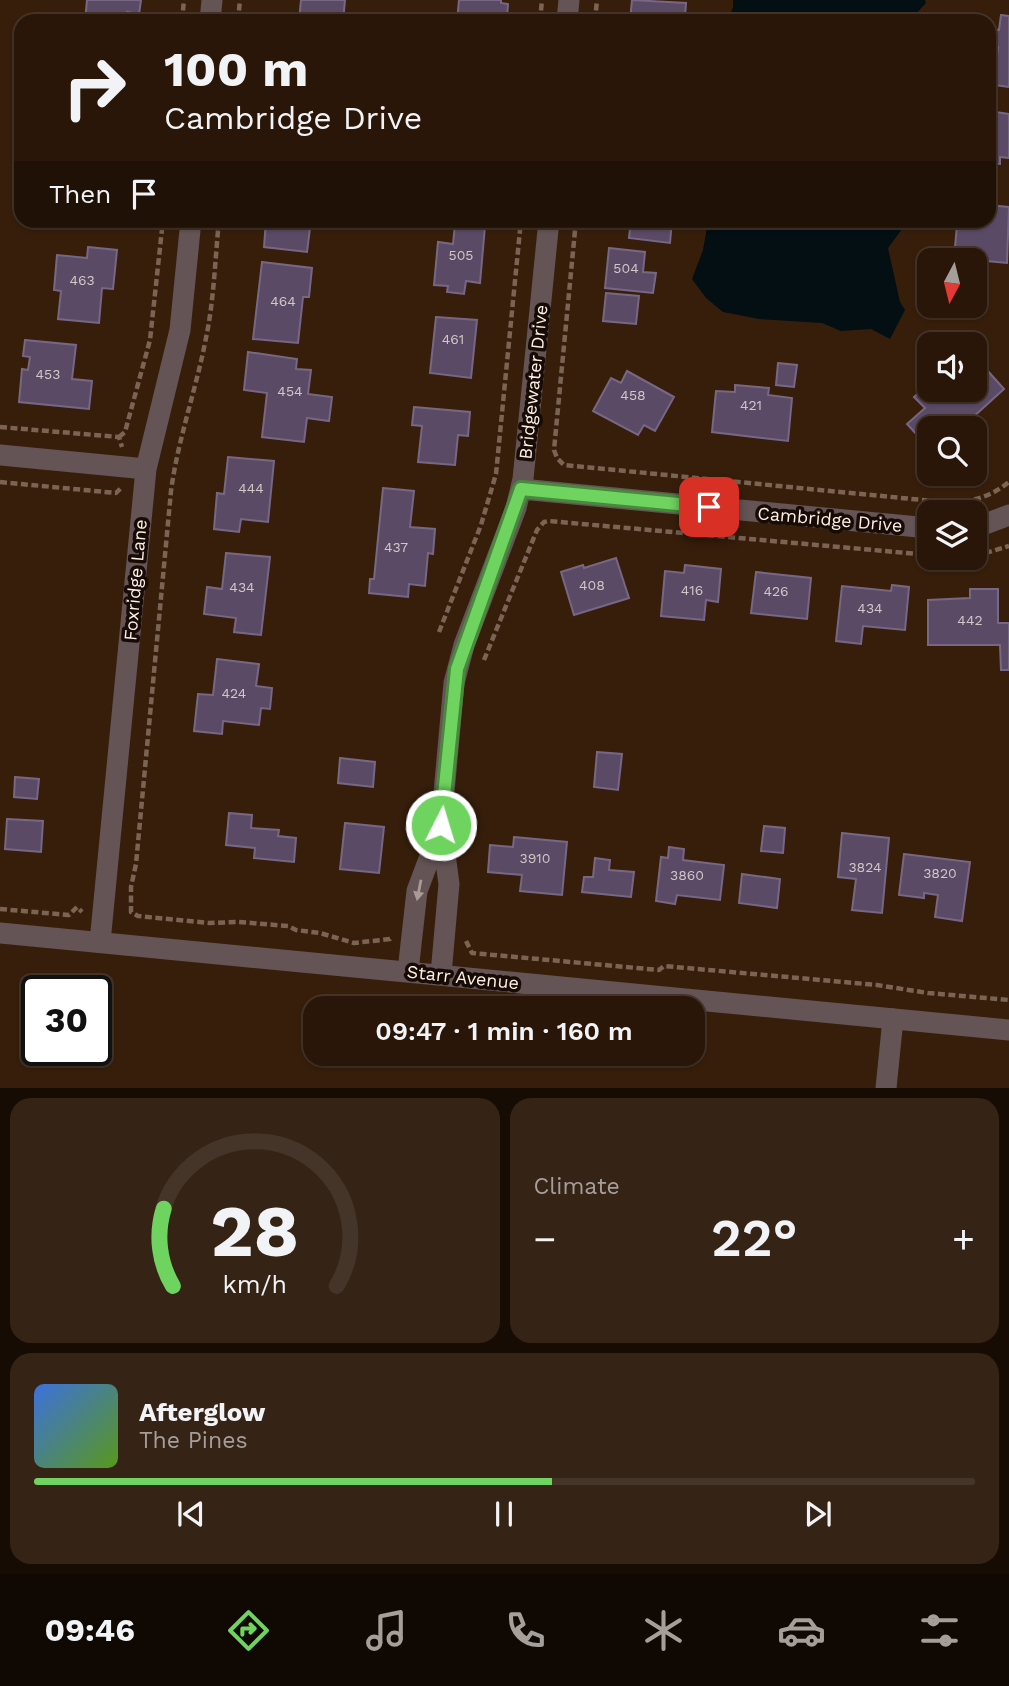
<!DOCTYPE html>
<meta charset="utf-8">
<style>
:root{--surface:#291608;--page:#352316;--text:#f1f3f6;--muted:#a59f9c;--line:#453529;--accent:#6fd360}
body{margin:0;font-family:"Work Sans",sans-serif;background:var(--page);color:var(--text);height:100vh;display:flex;flex-direction:column;font-size:26px;white-space:nowrap}
*{box-sizing:border-box;margin:0}
p{font-size:23px;color:var(--muted)}
.icon{flex:none;width:38px;height:38px;fill:none;stroke:currentColor;stroke-width:2;stroke-linecap:round;stroke-linejoin:round}
.map{position:relative;height:1088px;overflow:hidden}
.sheet{display:flex;flex-direction:column;gap:10px;padding:10px;background:#170c04;flex:1}
.sheet>*{flex:none}
.top-card{position:absolute;left:14px;top:14px;width:982px;height:214px;border-radius:21px;box-shadow:0 2px 5px #0004,0 0 0 2px var(--line);background:#291608;color:var(--text);overflow:hidden}
.needle{width:46px;rotate:187deg}
.controls{position:absolute;left:917px;top:248px;display:grid;gap:14px}
.controls a{display:grid;place-items:center;width:70px;height:70px;border-radius:14px;background:var(--surface);box-shadow:0 2px 5px #0004,0 0 0 2px var(--line);font-size:35px}
.speed{position:absolute;left:21px;top:975px;display:flex;gap:14px;font-size:35px;font-weight:700;text-align:center}
.speed>*{display:grid;place-content:center;width:91px;height:91px;border-radius:50%;background:var(--surface);box-shadow:0 2px 5px #0004,0 0 0 2px var(--line);line-height:1}
.speed .limit{border:4px solid #111;border-radius:10px;background:#fff;color:#111}
.pin{position:absolute;display:grid;place-items:center;width:60px;height:60px;color:#fff;margin:-30px;border-radius:14px;box-shadow:0 4px 10px #0006}
.me{position:absolute;width:77px;margin:-38px;rotate:5deg;stroke-linejoin:round;filter:drop-shadow(0 0 5px #0008)}
.turn{display:flex;align-items:center;gap:24px;height:147px;padding:0 35px;font-size:32px}
.turn .icon{width:91px;height:91px;stroke-width:2.5}
.turn b{display:block;font-size:49px;line-height:60px}
.then{display:flex;align-items:center;height:66px;padding:0 35px;background:#0003;gap:14px;font-size:26px}
.big{font-size:52px;font-weight:600;line-height:1.1}
.sheet .card{flex:1;display:flex;flex-direction:column;justify-content:center;gap:10px;min-width:0;padding:0 24px;border-radius:21px;background:var(--page)}
.sheet .dial{align-items:center;gap:0}
.dial svg{height:182px;overflow:visible;fill:none;stroke:var(--line);stroke-width:7;stroke-linecap:round;text-anchor:middle}
.dial text{fill:var(--text);stroke:none}
.song{display:flex;align-items:center;gap:21px}
.cover{width:84px;height:84px;border-radius:10px;background:linear-gradient(135deg,hsl(220 70% 55%),hsl(90 70% 35%))}
.played{height:7px;border-radius:4px;background:linear-gradient(90deg,var(--accent) 55%,var(--line) 55%)}
.keys{display:flex;justify-content:space-around;direction:ltr}
.heat{display:flex;justify-content:space-between;align-items:center;font-size:38px;direction:ltr}
.sheet .tiles{flex:1;display:grid;gap:10px;grid-template-columns:1fr 1fr}
.card:last-child{grid-column:span 2}
.trip{position:absolute;left:303px;top:996px;width:402px;height:70px;border-radius:21px;background:var(--surface);box-shadow:0 2px 5px #0004,0 0 0 2px var(--line);font-weight:600;line-height:70px;text-align:center}
.tabs{display:flex;height:112px;justify-content:space-around;align-items:center;background:#100903;color:var(--muted)}
.tabs .icon{width:49px;height:49px}
.tabs .current{color:var(--accent)}
.tabs b{font-size:32px;color:var(--text)}
.map>svg:first-child{display:block}
.water{fill:#030f12}
.building{fill:#5a4a66;stroke:#776784;stroke-width:2}
.lines{fill:none;stroke-linecap:round;stroke-linejoin:round}
.path{stroke:#7a6454;stroke-width:4.5;stroke-dasharray:7 3.5;stroke-linecap:butt}
.minor{stroke:#645456;stroke-width:21}
.tertiary{stroke:#645456;stroke-width:21}
.oneway{fill:#a99a96}
.route-casing{stroke:#48893e;stroke-width:18}
.route{stroke:#6fd360;stroke-width:12}
.labels{text-anchor:middle;dominant-baseline:central;stroke-width:7;stroke-linejoin:round;paint-order:stroke}
.number-label{font-size:14px;fill:#d4c6c5}
.street-label{font-size:18px;fill:#fdefe5;stroke:#160b05}
</style>
<div class="map">
<svg width="1009" height="1088" viewBox="0 0 1009 1088">
<rect width="100%" height="100%" fill="#371e0b"/>
<path class="water" d="M733 0H925L926 3 915 15V21H728L733 7Z
M708 221H908L888 248 900 302 905 310 890 339 871 329 841 331 822 323 759 319 723 312 706 298 692 279 703 250Z"/>
<path class="building" d="M87 0H141L139 14 127 12 126 21H85Z
M301 0H345L343 21H299Z
M459 0H501V3L508 4 507 17 499 16V21H457Z
M632 0 686 3 685 17 693 18V21H630Z
M1001 15 1009 16V87L994 85 998 47 989 46V29L999 30Z
M989 111 1009 114V158L1000 157V164L989 163Z
M989 205 1009 207 1007 263 954 258 957 225 975 226V220H989Z
M64 220H106L105 229 64 225Z
M266 220H311L307 252 264 247Z
M631 220H672L670 243 629 238Z
M455 224 485 226 480 283 466 281 464 294 447 292 448 286 434 285 438 242 453 244Z
M88 247 117 250 113 289 102 288 99 323 58 319 61 291 54 290 57 255 87 258Z
M609 248 645 252 643 272 656 273 653 293 605 288Z
M262 262 312 268 309 297H303L298 343 253 339Z
M606 293 639 296 636 324 603 321Z
M436 317 477 320 471 378 430 373Z
M25 340 76 345 72 379 92 381 89 409 19 402 22 369 28 370 30 357 23 356Z
M248 352 297 359 296 369 311 370 308 394 332 397 329 421 307 418 304 442 262 437 267 393 244 390Z
M978 360 1004 389 960 429H929V448L907 424 925 408 914 397 929 384V390H975V362Z
M778 363 797 365 794 387 776 385Z
M627 371 674 397 655 431 644 425 638 435 593 411 611 378 621 383Z
M735 385 769 388 768 395 792 398 788 441 712 432 716 391 735 392Z
M414 407 470 412 468 436 458 435 455 465 418 462 422 426 412 425Z
M228 457 274 461 268 522 241 519 239 532 214 529 217 493 224 494Z
M383 488 414 491 410 527 435 529 433 554 428 553 425 586 409 584 408 597 369 593 370 579H374Z
M226 553 270 557 261 635 234 632 236 618 204 614 207 587 222 589Z
M616 558 629 598 574 615 561 572 583 565 584 568Z
M685 565 721 569 718 602 706 600 704 620 661 616 665 571 684 573Z
M756 572 811 578 807 619 751 613Z
M892 585 909 587 905 630 863 626 861 644 836 641 842 586 891 591Z
M970 589H998V623H1009V670H1001L1000 645H928V600L970 598Z
M217 659 259 664 256 686 272 688 270 709 261 708 259 725 223 721 222 734 194 731 198 694 213 695Z
M597 752 622 754 618 790 594 787Z
M340 758 375 762 373 787 338 783Z
M15 777 39 779 37 799 14 797Z
M229 813 252 815 251 828 279 830 278 836 296 838 294 862 254 858 255 848 226 845Z
M7 819 43 821 41 852 5 849Z
M345 823 384 827 379 873 340 869Z
M764 826 785 828 783 853 761 851Z
M842 833 889 838 882 913 852 910 856 879 838 877Z
M514 837 567 842 562 895 520 891 522 875 488 872 490 845 513 847Z
M669 847 684 849 683 860 724 865 720 900 677 895 675 904 656 901 661 857 668 858Z
M904 854 970 862 962 921 935 917 938 895 924 893V898L899 895Z
M595 858 610 860 609 870 634 872 631 897 582 892 584 877H593Z
M742 874 780 879 777 908 739 903Z"/>
<g class="lines">
<path class="path" d="M182 21 184 0
M238 21 240 0
M540 21 542 0
M595 21 597 0
M219 220C215 260 214 300 206 338 196 390 178 439 171 491L136 864 131 887V912L138 916 209 923 239 922 288 926 296 930 320 933 354 943 390 939 391 937
M576 220 554 450 557 458 564 465 943 502C969 503 989 498 1009 482
M0 427 119 437 122 447
M119 437 125 432 150 340 163 220
M0 482 116 493 122 487
M975 556 1009 546
M439 632 481 525 496 474 521 220
M484 660 537 530 544 522 549 521 929 555
M0 909 69 915 77 907 82 912
M466 941 472 953 659 970 664 966 877 985 928 993 1009 1000"/>
<path class="minor" d="M210 21 212 0
M567 21 569 0
M0 455 146 469
M521 489 929 528
M975 528 1009 515
M100 942 146 469 180 330 191 220
M408 971 417 891 441 827
M441 974 449 884 441 825 454 683 464 645 516 508 523 479 549 220
M886 1088 893 1019"/>
<path class="tertiary" d="M0 933 1009 1030"/>
</g>
<defs><path id="oneway-solid" d="M-6-.8H1V-3.2L6.5 0L1 3.2V.8H-6Z" transform="scale(1.75)"/></defs>
<use class="oneway" href="#oneway-solid" transform="translate(419 890) rotate(101)"/>
<g class="lines">
<g class="route-casing">
<path id="route" d="M441 825 457 669 521 489 709 507"/>
</g>
<use href="#route" class="route"/>
</g>
<g class="labels">
<g class="number-label">
<text x="461" y="255">505</text>
<text x="626" y="268">504</text>
<text x="82" y="280">463</text>
<text x="283" y="301">464</text>
<text x="453" y="339">461</text>
<text x="48" y="374">453</text>
<text x="290" y="391">454</text>
<text x="633" y="395">458</text>
<text x="751" y="405">421</text>
<text x="251" y="488">444</text>
<text x="396" y="547">437</text>
<text x="592" y="585">408</text>
<text x="242" y="587">434</text>
<text x="692" y="590">416</text>
<text x="776" y="591">426</text>
<text x="870" y="608">434</text>
<text x="970" y="620">442</text>
<text x="234" y="693">424</text>
<text x="535" y="858">3910</text>
<text x="865" y="867">3824</text>
<text x="940" y="873">3820</text>
<text x="687" y="875">3860</text>
</g>
<g class="street-label">
<text transform="translate(533 382) rotate(-84)">Bridgewater Drive</text>
<text transform="translate(830 519) rotate(5)">Cambridge Drive</text>
<text transform="translate(135 580) rotate(-85)">Foxridge Lane</text>
<text transform="translate(463 977) rotate(6)">Starr Avenue</text>
</g>
</g>
</svg>
<div class="controls">
<a><svg class="needle" viewBox="-14 -14 28 28"><path d="M0-13l5 13h-10z" fill="#e53935"/><path d="M0 13l5-13h-10z" fill="#a59f9c"/></svg></a>
<a><svg class="icon" aria-label="sound" viewBox="0 0 24 24"><path d="M4 9h4l5-4v14l-5-4H4zM17 9q2 3 0 6"/></svg></a>
<a><svg class="icon" aria-label="search" viewBox="0 0 24 24"><circle cx="10" cy="10" r="6"/><path d="M15 15l6 6"/></svg></a>
<a><svg class="icon" aria-label="layers" viewBox="0 0 24 24"><path d="M12 4l9 5-9 5-9-5zM3 14l9 5 9-5"/></svg></a>
</div>
<div class="speed"><div class="limit">30</div></div>
<div class="pin" style="left:709px;top:507px;background:#d93025"><svg class="icon" aria-label="arrive" viewBox="0 0 24 24"><path d="M6 21V4h12l-3 4 3 4H6"/></svg></div>
<svg class="me" style="left:441px;top:825px" viewBox="-20 -20 40 40"><circle r="17" fill="#6fd360" stroke="#fff" stroke-width="3"/><path d="M0-11L8 9 0 5-8 9z" fill="#fff"/></svg>
<div class="trip">09:47 · 1 min · 160 m</div>
<div class="top-card">
<div class="turn"><svg class="icon" aria-label="right" viewBox="0 0 24 24"><path d="M7 20v-9h11M14 6l5 5-5 5"/></svg><div><b>100 m</b>Cambridge Drive</div></div>
<div class="then">Then<svg class="icon" aria-label="arrive" viewBox="0 0 24 24"><path d="M6 21V4h12l-3 4 3 4H6"/></svg></div>
</div>
</div>
<section class="sheet">
<div class="tiles">
<div class="card dial"><svg viewBox="0 0 100 80">
<path d="M14 69A42 42 0 1 1 86 69"/>
<path d="M14 69A42 42 0 0 1 10 35" stroke="#6fd360"/>
<text x="50" y="56" font-size="32" font-weight="700">28</text>
<text x="50" y="72" font-size="11">km/h</text>
</svg></div>
<div class="card"><p>Climate</p>
<div class="heat"><a>−</a><b class="big">22°</b><a>+</a></div>
</div>
<div class="card">
<div class="song"><i class="cover"></i><div><b>Afterglow</b><p>The Pines</p></div></div>
<div class="played"></div>
<div class="keys"><svg class="icon" aria-label="previous" viewBox="0 0 24 24"><path d="M18 5L8 12l10 7zM5 5v14"/></svg><svg class="icon" aria-label="pause" viewBox="0 0 24 24"><path d="M8 5v14M16 5v14"/></svg><svg class="icon" aria-label="next" viewBox="0 0 24 24"><path d="M6 5l10 7-10 7zM19 5v14"/></svg></div>
</div>
</div>
</section>
<nav class="tabs">
<b>09:46</b>
<svg class="icon current" aria-label="directions" viewBox="0 0 24 24"><path d="M12 3l9 9-9 9-9-9zM9 14v-3h6M13 9l2 2-2 2"/></svg>
<svg class="icon" aria-label="music" viewBox="0 0 24 24"><path d="M9 18V5l10-2v13"/><circle cx="6" cy="18" r="3"/><circle cx="16" cy="16" r="3"/></svg>
<svg class="icon" aria-label="phone" viewBox="0 0 24 24"><path d="M5 4h4l2 5-3 2q2 4 5 5l2-3 5 2v4C11 20 4 13 5 4z"/></svg>
<svg class="icon" aria-label="climate" viewBox="0 0 24 24"><path d="M12 3v18M4 7l16 10M4 17L20 7"/></svg>
<svg class="icon" aria-label="car" viewBox="0 0 24 24"><path d="M5 17H2v-5l4-1 3-4h7l3 4 3 1v5h-3M9 17h6M6 11h13"/><circle cx="7" cy="17" r="2"/><circle cx="17" cy="17" r="2"/></svg>
<svg class="icon" aria-label="filters" viewBox="0 0 24 24"><path d="M4 7h16M4 17h16"/><circle cx="9" cy="7" r="2"/><circle cx="15" cy="17" r="2"/></svg>
</nav>
